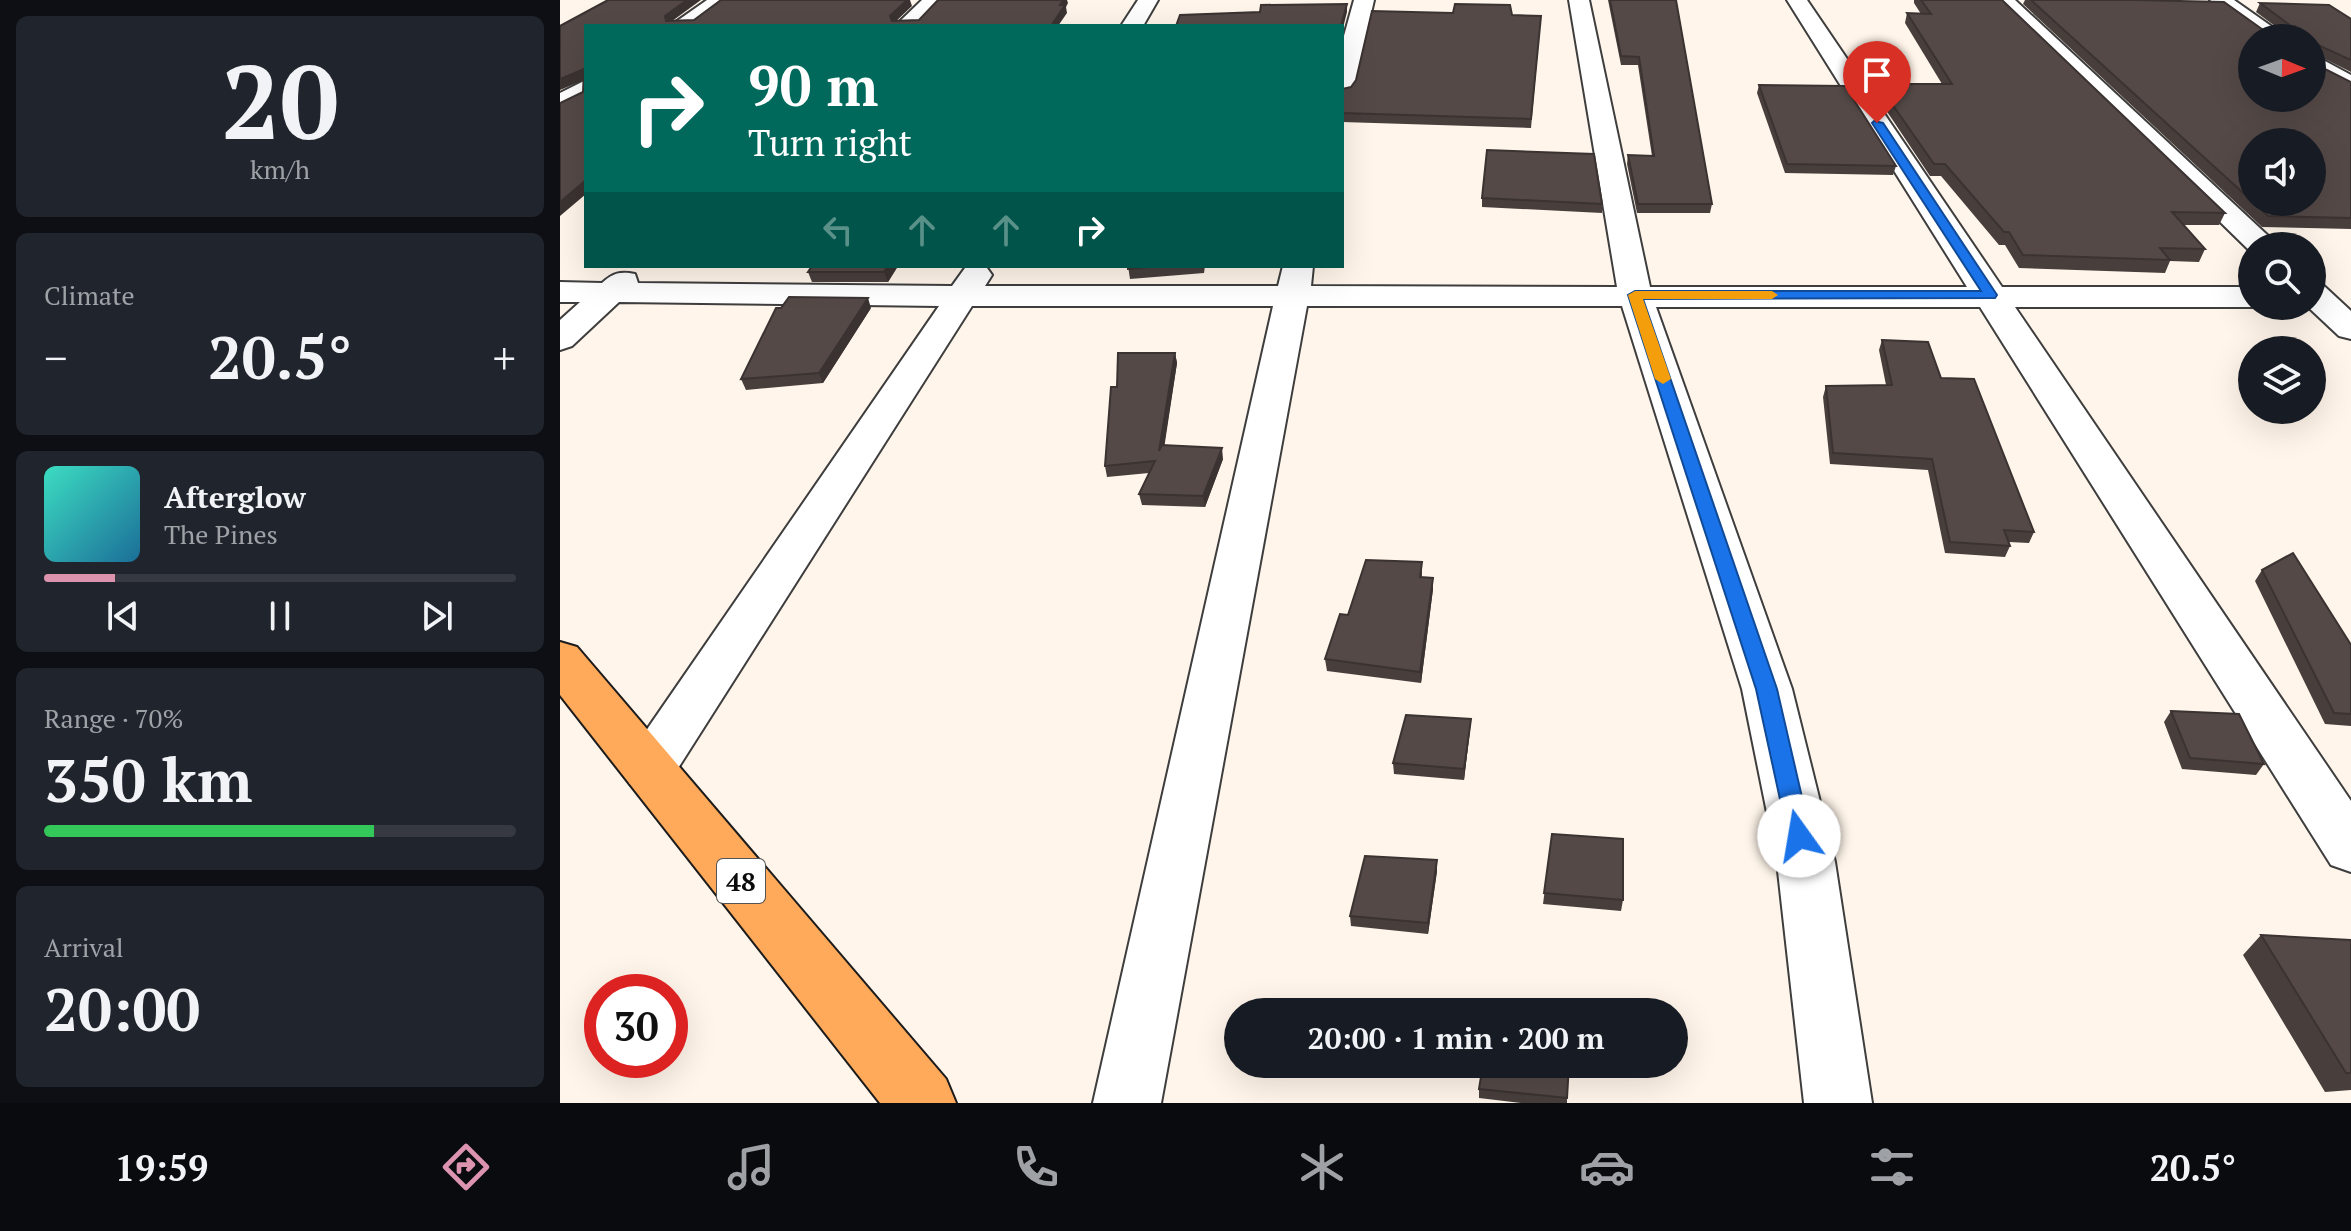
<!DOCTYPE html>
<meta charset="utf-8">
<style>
:root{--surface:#171b24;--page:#20242c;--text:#f1f3f6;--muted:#9ea1a6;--line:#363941;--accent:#dc93ad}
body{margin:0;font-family:"PT Serif",serif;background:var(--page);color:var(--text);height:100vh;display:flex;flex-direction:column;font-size:30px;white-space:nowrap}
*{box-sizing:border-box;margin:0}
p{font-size:26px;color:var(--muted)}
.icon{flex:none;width:44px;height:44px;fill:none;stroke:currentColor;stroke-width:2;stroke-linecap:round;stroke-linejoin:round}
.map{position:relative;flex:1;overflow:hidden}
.side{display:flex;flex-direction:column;gap:16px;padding:16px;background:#0d0f14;width:560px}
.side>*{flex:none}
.banner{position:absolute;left:24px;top:24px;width:760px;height:244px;border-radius:0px;box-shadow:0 8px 32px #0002;background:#00695c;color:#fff;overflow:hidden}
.needle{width:52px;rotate:91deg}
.tools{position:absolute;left:1678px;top:24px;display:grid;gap:16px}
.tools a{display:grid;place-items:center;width:88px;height:88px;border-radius:50%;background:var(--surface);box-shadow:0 8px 32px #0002;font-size:40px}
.speed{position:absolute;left:24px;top:974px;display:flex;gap:16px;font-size:40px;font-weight:700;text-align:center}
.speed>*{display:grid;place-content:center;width:104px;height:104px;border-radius:50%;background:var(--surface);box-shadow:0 8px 32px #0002;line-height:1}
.speed .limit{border:12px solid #d22;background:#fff;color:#111}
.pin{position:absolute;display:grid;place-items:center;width:68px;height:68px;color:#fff;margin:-82px -34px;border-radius:50% 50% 50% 0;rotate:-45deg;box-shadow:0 0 8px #0007}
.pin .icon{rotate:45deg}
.me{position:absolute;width:88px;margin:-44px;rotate:347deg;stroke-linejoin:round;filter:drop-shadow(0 0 6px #0008)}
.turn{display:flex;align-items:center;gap:28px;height:168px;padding:0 32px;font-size:36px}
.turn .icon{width:104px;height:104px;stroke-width:2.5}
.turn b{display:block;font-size:56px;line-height:68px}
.lanes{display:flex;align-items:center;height:76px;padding:0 32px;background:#0003;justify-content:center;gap:40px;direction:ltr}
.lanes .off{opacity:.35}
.big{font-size:60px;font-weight:600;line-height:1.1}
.side .card{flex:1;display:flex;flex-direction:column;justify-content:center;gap:12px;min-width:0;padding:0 28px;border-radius:12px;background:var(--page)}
.side .dial{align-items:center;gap:0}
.dial b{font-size:104px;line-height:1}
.song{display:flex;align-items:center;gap:24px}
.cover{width:96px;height:96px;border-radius:12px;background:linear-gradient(135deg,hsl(170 70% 55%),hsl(200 70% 35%))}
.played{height:8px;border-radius:4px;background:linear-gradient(90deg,var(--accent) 15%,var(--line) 15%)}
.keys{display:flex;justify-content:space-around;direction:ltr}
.heat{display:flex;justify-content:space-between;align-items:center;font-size:44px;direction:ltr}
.charge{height:12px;border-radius:6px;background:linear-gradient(90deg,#34c759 70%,var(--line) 0)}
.trip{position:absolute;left:664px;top:998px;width:464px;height:80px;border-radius:40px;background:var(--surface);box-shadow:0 8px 32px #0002;font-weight:600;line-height:80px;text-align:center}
.dock{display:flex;height:128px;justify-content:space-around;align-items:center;background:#090b0e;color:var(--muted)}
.dock .icon{width:56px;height:56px}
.dock .active{color:var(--accent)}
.dock b{font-size:36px;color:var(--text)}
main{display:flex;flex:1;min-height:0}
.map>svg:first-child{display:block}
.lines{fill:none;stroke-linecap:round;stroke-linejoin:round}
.minor-casing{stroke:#3e3e3e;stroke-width:4}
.primary-casing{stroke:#1c1c1c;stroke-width:4}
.minor{fill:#fff;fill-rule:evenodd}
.primary{fill:#ffa95a;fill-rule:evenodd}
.wall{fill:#483f3d;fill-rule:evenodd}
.shaded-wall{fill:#3b3332}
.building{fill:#544947;stroke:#3b3332;stroke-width:2;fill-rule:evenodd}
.route{fill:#1a73e8;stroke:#114b97;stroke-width:2}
.slow{fill:#f59e0b}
.labels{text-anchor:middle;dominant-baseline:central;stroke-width:8;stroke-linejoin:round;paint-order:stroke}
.shield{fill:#fff;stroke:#545454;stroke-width:2}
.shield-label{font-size:26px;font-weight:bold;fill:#0b0b0b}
</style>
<main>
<section class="side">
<div class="card dial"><b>20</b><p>km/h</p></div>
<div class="card"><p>Climate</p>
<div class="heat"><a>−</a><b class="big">20.5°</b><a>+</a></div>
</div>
<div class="card">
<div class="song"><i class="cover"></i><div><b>Afterglow</b><p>The Pines</p></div></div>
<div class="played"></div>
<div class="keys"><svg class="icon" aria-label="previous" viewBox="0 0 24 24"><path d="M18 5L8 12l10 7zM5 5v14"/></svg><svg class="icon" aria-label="pause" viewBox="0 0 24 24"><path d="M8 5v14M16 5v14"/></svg><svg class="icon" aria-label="next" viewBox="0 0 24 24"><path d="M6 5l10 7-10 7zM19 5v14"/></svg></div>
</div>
<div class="card"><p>Range · 70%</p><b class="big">350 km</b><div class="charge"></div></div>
<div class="card"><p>Arrival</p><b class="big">20:00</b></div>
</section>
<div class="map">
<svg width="1791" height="1103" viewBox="0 0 1791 1103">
<rect width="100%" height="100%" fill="#fff5ea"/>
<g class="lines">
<g class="minor-casing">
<path id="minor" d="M147 0H171L136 26H110Z
M362 0H384L359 26H335Z
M578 0H598L583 26H561Z
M794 0H814L794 88 791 93 782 95V43Z
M1009 0H1029L1090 287H1407L1227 0H1247L1442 287H1692V306H1696L1692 307H1455L1791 801V872L1771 865 1420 307H1096L1232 689 1275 862 1312 1103H1244L1217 862 1182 689 1062 306H747L601 1103H533L713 306H412L108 784 89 791 70 784 62 769 70 754 379 306 59 302 12 346 0 350V320L20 302H0V282L42 283C53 273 60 271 75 274L78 283 392 286 405 268H427L432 275 425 286H718L723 266H753L751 286 1057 287Z
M1433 0H1455L1719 246H1692V253Z
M1650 0H1674L1728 38H1702Z
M1752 54 1791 75V93L1752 71Z
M26 80V98L0 112V93Z
M1752 283 1764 286 1791 311V339L1779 336 1747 306H1752Z"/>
</g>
<g class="primary-casing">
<path id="primary" d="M0 642 17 647 386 1079 396 1103H320L0 695Z"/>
</g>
<use href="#minor" class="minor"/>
<use href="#primary" class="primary"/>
</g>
<path class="wall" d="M1048 0H1116L1152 204 1150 213H1077L1067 164 1068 155 1092 156 1078 65H1061Z
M1354 0H1442L1665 213 1659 225H1624L1645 249 1639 262 1610 261 1605 273 1459 268 1445 245H1439L1381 176H1370L1316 95 1318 84H1382L1345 23 1347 13 1361 14 1354 3Z
M1465 0H1575L1706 32H1723L1696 12 1700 3 1791 19V72L1755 54V64L1791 82V229L1702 227 1463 4ZM1692 142 1752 202H1692Z
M952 15 981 16 971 128 782 122V89L791 87Z
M1199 85 1336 166 1333 175 1225 173 1197 93Z
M922 198 1042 204V213L922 207Z
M252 266H338L328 282H252L248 272Z
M568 266H645L644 273 570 279Z
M311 308 263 383 186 390 181 379Z
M1322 340 1381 378 1474 532 1469 543 1449 542 1450 546 1445 557 1385 553 1368 470 1270 464 1263 397 1266 386 1326 385 1319 350Z
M615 353 617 363 604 445 663 459 645 507 582 505 579 494 589 473 547 477 545 466 557 387Z
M862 562V577L873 589 861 683 767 671 765 659 788 615Z
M1702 570 1791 645V726L1765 724 1695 581Z
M1611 711 1704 764 1696 775 1622 769 1604 722Z
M911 719 910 730 904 780 834 774 833 763Z
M992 834 1063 900 1061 911 983 904Z
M877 871 868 934 791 926 790 916Z
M1701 935 1791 940V1090L1765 1092 1683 955Z
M919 1089 1007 1098V1103H961L919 1098Z"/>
<path class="shaded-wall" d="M127 0H141L108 24 105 16Z
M347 0H350L352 6 333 24 330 16Z
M503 0H507L508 3 506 7 507 13 498 26H491Z
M787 4V12L782 32V26H781Z
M24 69 26 79 0 90V79Z
M26 180V194L0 216V202Z
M328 266H338L328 282 324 272Z
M308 298 311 308 263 383 259 373Z
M615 353 617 363 602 462 599 451Z
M662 448 663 459 645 507 643 496Z
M873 578V589L861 683 860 672Z
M911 719 910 730 904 780V769Z
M877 860V871L868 934V923Z"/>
<path class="building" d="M48 0H127L105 16 106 21 134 20 161 0H347L330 16 332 21 359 20 378 0H503L500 5H505L491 26H26V180L0 202V103L23 92 24 69 0 79V26Z
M1050 0H1116L1152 204H1078L1068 155 1094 156 1079 57 1061 56Z
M1361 0H1442L1665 213 1612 212 1645 249 1600 248 1610 260 1463 255 1449 232H1444L1385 164H1374L1318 84H1392L1347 13 1371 14Z
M1471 0H1575L1664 2 1706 32H1732L1735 29 1700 3 1769 5 1791 19V60L1754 43 1755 64 1791 82V218L1708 216 1693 202H1752V142H1692V201ZM1692 38H1752V98H1692Z
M787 4 781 26H616L620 15 700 12 701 5Z
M895 4 950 5 952 15 981 16 971 119 782 113V89L791 87 796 80 812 11 893 13Z
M1199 85 1285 86 1336 166 1227 164Z
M927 150 1034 154 1042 204 922 198Z
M252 266H328L324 272H248Z
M568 266H601L568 269Z
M229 297 308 298 259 373 181 379 216 308H221Z
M1322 340 1368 342 1381 378 1414 379 1474 532 1444 530 1450 546 1390 542 1372 459 1273 453 1266 386 1332 385Z
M558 353H615L599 451 602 445 662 448 643 496 579 494 595 461 545 466 551 387H557Z
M1733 553 1791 645V714L1774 713 1702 570Z
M806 560 862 562 860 577 873 578 860 672 765 659 780 614 788 615Z
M1611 711 1679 714 1704 764 1630 758Z
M846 715 911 719 904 769 833 763Z
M992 834 1063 839V900L984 893Z
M805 856 877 860 868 923 790 916Z
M1701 935 1791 940V1073H1786Z
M923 1064H1009L1007 1098 919 1089Z"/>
<path class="route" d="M1314 121 1323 123 1437 295 1435 298 1083 299 1217 689 1251 836 1247 843 1239 846 1231 843 1228 836 1196 689 1068 295 1075 291H1421L1312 123Z"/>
<path class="slow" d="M1075 291H1212L1218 295 1212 299H1083L1111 379 1103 384 1095 379 1068 295Z"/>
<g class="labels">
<rect class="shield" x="157" y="859" width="48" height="44" rx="6"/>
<g class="shield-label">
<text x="181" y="881">48</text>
</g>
</g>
</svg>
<div class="tools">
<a><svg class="needle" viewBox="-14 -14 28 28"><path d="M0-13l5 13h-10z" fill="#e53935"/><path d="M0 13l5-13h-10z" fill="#9ea1a6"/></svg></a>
<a><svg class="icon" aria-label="sound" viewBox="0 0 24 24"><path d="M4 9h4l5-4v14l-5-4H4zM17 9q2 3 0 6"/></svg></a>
<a><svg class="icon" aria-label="search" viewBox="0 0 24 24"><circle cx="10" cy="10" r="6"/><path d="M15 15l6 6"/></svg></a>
<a><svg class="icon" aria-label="layers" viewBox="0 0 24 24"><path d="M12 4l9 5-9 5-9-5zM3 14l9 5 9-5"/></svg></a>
</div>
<div class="speed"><div class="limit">30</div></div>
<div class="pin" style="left:1317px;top:123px;background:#d93025"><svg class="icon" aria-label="arrive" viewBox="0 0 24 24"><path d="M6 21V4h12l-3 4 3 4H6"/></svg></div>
<svg class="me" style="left:1239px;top:836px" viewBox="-20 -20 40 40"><circle r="19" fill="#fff"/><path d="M0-13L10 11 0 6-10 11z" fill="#1a73e8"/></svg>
<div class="trip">20:00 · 1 min · 200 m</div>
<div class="banner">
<div class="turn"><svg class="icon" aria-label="right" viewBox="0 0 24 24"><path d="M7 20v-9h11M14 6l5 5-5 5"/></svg><div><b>90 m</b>Turn right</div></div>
<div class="lanes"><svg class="icon off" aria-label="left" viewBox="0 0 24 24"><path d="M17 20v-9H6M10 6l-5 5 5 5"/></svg><svg class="icon off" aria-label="ahead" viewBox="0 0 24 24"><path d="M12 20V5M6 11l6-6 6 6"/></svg><svg class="icon off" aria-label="ahead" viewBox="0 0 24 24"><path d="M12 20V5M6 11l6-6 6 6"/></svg><svg class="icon" aria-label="right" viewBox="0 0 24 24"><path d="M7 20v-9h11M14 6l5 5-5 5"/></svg></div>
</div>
</div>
</main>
<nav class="dock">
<b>19:59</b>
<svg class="icon active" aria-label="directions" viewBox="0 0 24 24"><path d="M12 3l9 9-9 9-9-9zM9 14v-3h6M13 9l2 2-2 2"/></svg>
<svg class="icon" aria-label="music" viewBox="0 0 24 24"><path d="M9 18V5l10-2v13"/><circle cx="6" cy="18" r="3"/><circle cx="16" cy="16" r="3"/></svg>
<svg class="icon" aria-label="phone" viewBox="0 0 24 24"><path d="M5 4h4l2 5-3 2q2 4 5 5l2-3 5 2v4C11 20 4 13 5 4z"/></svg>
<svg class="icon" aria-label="climate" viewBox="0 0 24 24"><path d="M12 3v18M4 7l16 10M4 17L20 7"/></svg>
<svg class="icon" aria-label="car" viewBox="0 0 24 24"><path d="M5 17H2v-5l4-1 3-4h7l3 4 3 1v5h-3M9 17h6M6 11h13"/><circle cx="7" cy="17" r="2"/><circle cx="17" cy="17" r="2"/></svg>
<svg class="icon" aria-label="filters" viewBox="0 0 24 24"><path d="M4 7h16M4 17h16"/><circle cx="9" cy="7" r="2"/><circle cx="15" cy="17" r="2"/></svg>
<b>20.5°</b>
</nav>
